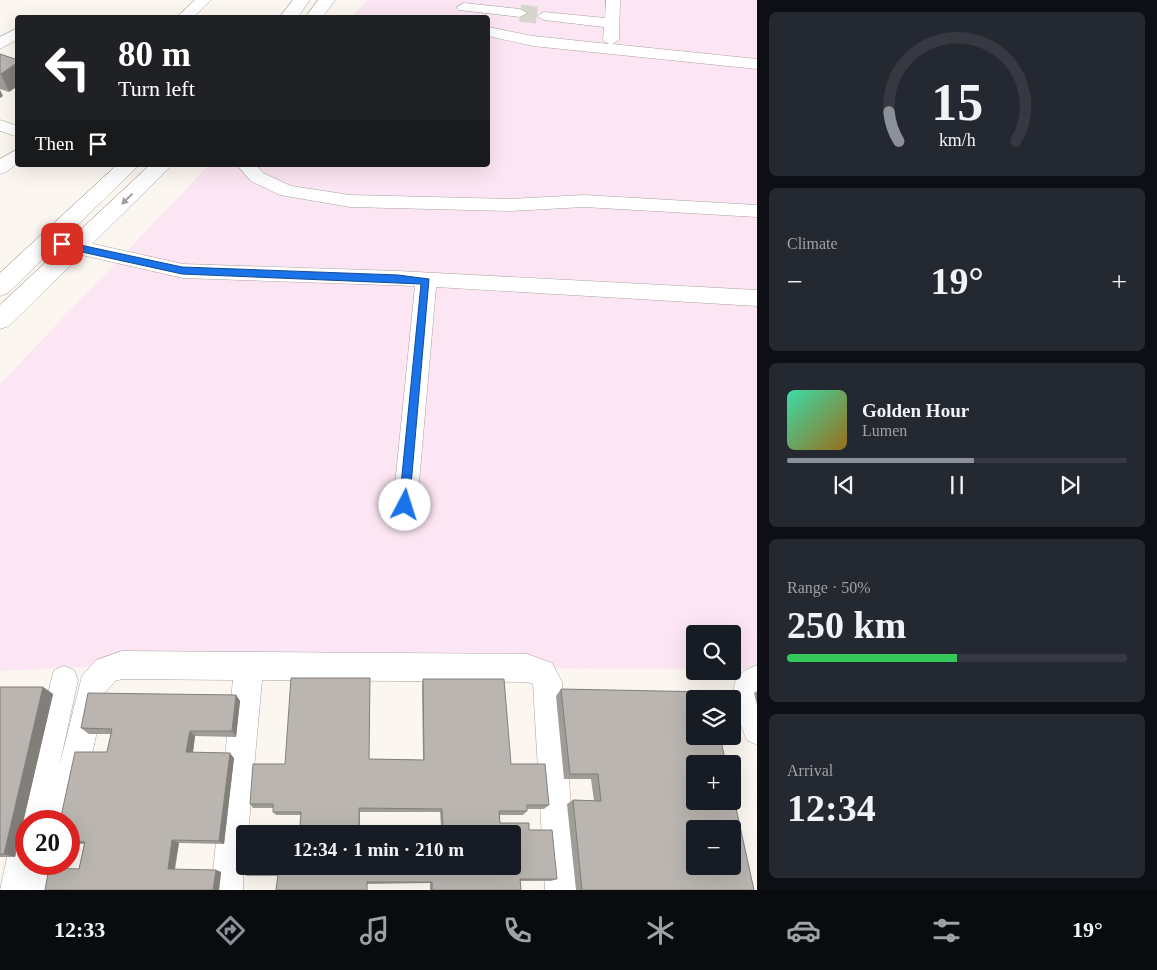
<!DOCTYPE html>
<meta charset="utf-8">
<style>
:root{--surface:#171b24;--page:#242831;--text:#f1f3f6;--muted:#9ea1a6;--line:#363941;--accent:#8c9099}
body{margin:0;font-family:Georgia,serif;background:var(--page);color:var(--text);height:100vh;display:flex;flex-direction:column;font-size:19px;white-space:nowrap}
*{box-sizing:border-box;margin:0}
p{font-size:16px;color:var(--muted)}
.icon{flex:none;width:28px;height:28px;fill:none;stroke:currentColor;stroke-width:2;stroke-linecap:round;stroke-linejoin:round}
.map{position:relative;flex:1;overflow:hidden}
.panel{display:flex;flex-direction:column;gap:12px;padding:12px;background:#0d0f14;width:400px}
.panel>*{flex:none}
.guide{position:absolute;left:15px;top:15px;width:475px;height:152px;border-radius:5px;box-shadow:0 5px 20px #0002;background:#202124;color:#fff;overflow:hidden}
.controls{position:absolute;left:686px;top:625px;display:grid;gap:10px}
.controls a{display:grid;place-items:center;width:55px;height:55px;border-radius:5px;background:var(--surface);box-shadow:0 5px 20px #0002;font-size:25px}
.speed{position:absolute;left:15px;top:810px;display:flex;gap:10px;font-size:25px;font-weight:700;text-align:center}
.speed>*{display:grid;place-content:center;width:65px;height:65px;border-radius:50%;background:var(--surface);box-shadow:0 5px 20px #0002;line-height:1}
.speed .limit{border:8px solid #d22;background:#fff;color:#111}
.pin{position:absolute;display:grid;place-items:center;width:42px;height:42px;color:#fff;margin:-21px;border-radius:10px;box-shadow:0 2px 8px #0006}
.me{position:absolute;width:55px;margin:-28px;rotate:5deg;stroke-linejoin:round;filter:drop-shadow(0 0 4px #0008)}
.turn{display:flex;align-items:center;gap:18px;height:105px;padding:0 20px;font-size:22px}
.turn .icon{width:65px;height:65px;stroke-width:2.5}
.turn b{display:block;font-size:35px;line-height:42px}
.then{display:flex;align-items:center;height:48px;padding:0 20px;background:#0003;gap:10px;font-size:19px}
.big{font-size:38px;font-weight:700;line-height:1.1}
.panel .card{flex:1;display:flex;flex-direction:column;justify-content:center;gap:8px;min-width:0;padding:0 18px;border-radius:8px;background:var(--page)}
.panel .dial{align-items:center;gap:0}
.dial svg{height:130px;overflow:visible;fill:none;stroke:var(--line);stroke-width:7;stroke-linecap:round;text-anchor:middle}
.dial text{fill:var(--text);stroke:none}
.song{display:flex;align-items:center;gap:15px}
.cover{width:60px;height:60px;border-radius:8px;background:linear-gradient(135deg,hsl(160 70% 55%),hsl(40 70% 35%))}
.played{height:5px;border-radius:2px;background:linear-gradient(90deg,var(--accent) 55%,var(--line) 55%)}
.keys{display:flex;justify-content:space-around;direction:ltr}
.heat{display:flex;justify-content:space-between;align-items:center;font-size:28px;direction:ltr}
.charge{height:8px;border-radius:4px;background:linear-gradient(90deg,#34c759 50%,var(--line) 0)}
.trip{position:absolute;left:236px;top:825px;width:285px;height:50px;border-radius:5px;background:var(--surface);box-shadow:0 5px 20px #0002;font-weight:700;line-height:50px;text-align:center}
.tab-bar{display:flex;height:80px;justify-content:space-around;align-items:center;background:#090b0e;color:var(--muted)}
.tab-bar .icon{width:35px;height:35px}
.tab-bar .current{color:var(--accent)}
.tab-bar b{font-size:22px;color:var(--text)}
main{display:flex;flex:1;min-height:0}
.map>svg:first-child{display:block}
.industrial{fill:#fce6f3}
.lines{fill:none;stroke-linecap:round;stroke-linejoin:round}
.minor-tunnel{stroke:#d8d4ce;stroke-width:17;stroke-dasharray:17 8;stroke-linecap:butt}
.minor-casing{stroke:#a8a39e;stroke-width:1}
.major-casing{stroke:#a8a39e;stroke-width:1}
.minor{fill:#fff;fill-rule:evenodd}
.major{fill:#fff;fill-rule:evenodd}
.wall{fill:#a09c97;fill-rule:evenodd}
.shaded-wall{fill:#827f7b}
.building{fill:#bab5b0;stroke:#827f7b;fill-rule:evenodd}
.oneway{fill:#a09f9f}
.route{fill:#1a73e8;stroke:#114b97}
</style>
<main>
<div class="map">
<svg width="757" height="890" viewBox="0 0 757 890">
<rect width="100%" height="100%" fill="#fbf6f0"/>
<path class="industrial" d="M368 0H757V669H733L732 634H695V669L81 667 0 671V384L209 165H488V18L351 17Z"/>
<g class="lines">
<path class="minor-tunnel" d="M520 13 544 16"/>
<g class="minor-casing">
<path id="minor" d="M195 0H211L193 18H176Z
M606 0H620L619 40 612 44 757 59V69L533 46 488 36V27L533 36 609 44 603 40 604 27 544 20 537 16 544 12 605 18Z
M464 3 520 9 527 13 520 17 459 10 457 7Z
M18 28V39L0 49V37Z
M0 120 18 126V137L0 131Z
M18 149V163L6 172 0 174V159Z
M237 165H256L263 173 291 186 350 195 510 199 584 195 757 205V217L584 207 510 211 350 207 280 195 251 181Z
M49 234 183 264 398 271 757 290V306L436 287 417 505 414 513 405 516 396 513 393 505 415 286 183 278 42 246 39 241 42 236Z
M122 651 527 654 552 663 562 682 577 890H545L533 684 527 682 262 680 248 834H245L243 890H211L233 680 122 679 115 681 105 693 78 821 73 832 69 834V821H26V864L69 863 63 890H0L10 843 15 832 19 830 15 821 54 670 64 666 74 670 78 680 59 767 82 676 96 660Z
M757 665V745L747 740C741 727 728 690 737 678 742 671 750 668 757 665Z"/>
</g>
<g class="major-casing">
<path id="major" d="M293 0H310L297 18H279Z
M318 0H335L322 18H305Z
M117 165H139L8 293 0 296V273Z
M150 165H172L9 326 0 329V305Z"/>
</g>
<use href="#minor" class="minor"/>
<use href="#major" class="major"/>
</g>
<path class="wall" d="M0 54 9 92 0 89Z
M423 679 511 764 549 805 544 809H527V811L523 815H500V823L529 830 557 879 551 881H520L521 890H430V883L367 884 277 876H247L243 874 271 833 300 826 301 815H276L273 812V808H253L250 804 285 764 369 759 423 760 422 686ZM360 812H440L441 827H360Z
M0 687H43L53 694 15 857H0Z
M561 689 695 764V778H689L693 799 754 890H576L567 804 573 800 594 801 591 779H564L556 696Z
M757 691V705L754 693Z
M236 695 240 701 236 737 195 736 193 753 234 758 224 844 179 843 175 870H216L221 872 219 890H45L79 869 84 844H69V821L107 752 111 734H89L81 728Z"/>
<path class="shaded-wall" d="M18 62V86L9 92 1 74Z
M0 90 3 96 0 98Z
M43 687 53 694 15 857 4 854Z
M236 695 240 701 236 737 232 731Z
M190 731 195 736 192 758 186 752Z
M230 753 234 758 224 844 219 841Z
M172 840 179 843 174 871 168 869Z
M216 870 221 872 219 890H213Z"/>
<path class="building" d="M0 54 18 60V62L1 74H0Z
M291 678H370L369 759 424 760 423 679H504L511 764H545L549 805H527V811H499L500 823H529V830H552L557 879H520L521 890H432V882H367V890H276L278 874H243L245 853V866H512V834H247V833H271L272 826H300L301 812H273V804H250L253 764H285ZM359 808 442 809 443 827H359Z
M0 687H43L4 854H0Z
M561 689 711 692 712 699H695V736H720L726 764H695V773H688L693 799H695V801H732V799H734L754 890H582L573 800 601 801 598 774H570ZM695 829H732V866H695Z
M88 693 236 695 232 731H190L186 752 230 753 219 841 172 840 168 869 216 870 213 890H45L49 868 79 869 85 842 69 841V821H60L75 752H107L112 729 81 728Z"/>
<defs><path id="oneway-solid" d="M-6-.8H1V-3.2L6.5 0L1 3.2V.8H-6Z" transform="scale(1.25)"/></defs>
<use class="oneway" href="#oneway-solid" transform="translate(127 199) rotate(136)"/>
<path class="route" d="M62 241 182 267 398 275 429 279 409 508H401L399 505 421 284 182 274 59 247 57 244Z"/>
</svg>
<div class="controls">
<a><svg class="icon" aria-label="search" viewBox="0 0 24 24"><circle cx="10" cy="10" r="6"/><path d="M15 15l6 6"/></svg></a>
<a><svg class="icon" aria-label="layers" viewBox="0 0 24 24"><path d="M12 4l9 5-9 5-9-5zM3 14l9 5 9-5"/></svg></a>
<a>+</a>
<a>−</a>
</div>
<div class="speed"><div class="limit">20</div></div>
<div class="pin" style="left:62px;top:244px;background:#d93025"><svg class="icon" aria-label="arrive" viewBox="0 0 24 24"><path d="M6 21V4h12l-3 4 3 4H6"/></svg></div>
<svg class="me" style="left:405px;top:505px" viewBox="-20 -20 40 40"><circle r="19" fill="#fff"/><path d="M0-13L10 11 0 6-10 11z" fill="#1a73e8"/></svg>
<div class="trip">12:34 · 1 min · 210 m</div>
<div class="guide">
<div class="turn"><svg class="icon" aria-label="left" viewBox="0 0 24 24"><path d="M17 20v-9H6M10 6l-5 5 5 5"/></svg><div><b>80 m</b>Turn left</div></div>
<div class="then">Then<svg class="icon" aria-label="arrive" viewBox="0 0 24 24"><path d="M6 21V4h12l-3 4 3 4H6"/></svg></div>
</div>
</div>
<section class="panel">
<div class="card dial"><svg viewBox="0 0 100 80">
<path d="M14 69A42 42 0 1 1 86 69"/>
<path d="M14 69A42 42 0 0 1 8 51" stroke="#8c9099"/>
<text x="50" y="56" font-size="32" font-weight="700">15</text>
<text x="50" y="72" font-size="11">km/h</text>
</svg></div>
<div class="card"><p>Climate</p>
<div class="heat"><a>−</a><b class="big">19°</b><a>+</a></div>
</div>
<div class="card">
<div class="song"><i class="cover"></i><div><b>Golden Hour</b><p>Lumen</p></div></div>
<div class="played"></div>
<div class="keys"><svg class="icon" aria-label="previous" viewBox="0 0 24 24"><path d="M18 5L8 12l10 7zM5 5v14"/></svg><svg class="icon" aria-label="pause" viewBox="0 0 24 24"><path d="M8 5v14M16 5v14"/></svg><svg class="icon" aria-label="next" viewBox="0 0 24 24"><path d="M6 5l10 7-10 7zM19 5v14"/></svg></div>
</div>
<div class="card"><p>Range · 50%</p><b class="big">250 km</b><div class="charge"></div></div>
<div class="card"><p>Arrival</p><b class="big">12:34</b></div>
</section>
</main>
<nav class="tab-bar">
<b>12:33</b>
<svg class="icon current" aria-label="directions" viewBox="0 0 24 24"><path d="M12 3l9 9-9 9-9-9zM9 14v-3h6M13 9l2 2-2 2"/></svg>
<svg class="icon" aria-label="music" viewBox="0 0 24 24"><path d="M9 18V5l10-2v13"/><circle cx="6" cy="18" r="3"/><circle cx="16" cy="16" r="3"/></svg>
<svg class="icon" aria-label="phone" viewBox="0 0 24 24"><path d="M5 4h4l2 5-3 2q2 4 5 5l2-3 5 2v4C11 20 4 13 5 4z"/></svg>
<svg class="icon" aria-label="climate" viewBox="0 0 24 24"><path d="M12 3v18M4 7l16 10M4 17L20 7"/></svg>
<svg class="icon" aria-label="car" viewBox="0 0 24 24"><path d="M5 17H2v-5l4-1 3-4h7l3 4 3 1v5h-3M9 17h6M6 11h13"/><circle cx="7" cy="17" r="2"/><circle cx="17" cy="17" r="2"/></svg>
<svg class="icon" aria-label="filters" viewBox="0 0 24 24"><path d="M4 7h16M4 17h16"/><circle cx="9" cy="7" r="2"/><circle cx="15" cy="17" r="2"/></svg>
<b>19°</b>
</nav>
